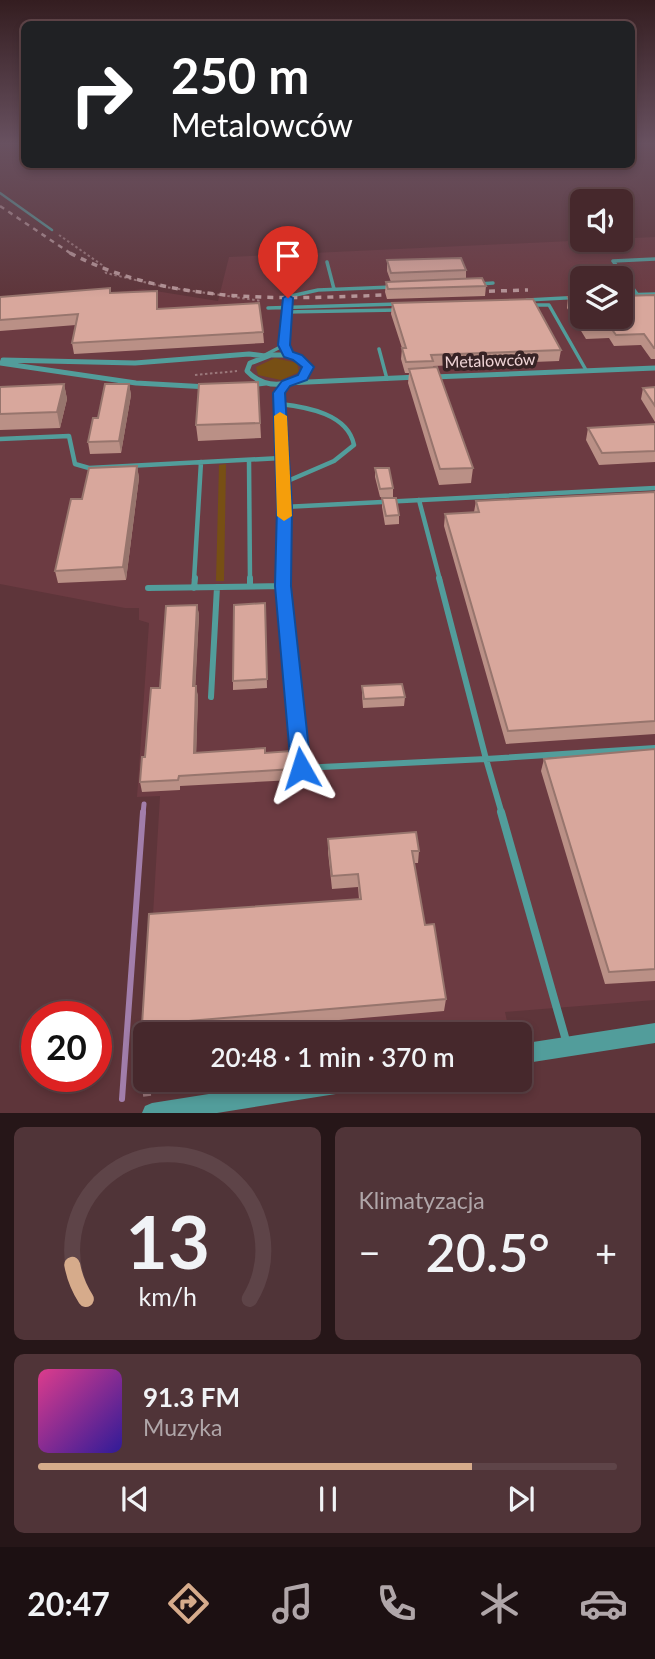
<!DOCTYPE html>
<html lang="pl">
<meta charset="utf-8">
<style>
:root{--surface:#46282c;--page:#503438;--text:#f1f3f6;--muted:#b0a6a9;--line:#5e4448;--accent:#d6ab8b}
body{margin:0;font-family:Lato,sans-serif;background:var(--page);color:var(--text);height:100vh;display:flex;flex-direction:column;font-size:26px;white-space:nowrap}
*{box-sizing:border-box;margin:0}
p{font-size:23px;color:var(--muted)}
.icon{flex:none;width:38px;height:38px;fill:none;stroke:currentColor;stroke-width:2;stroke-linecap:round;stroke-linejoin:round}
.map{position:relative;height:1113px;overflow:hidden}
.details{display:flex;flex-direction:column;gap:14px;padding:14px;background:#261618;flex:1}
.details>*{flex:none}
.guide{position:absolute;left:21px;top:21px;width:614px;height:147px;border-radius:10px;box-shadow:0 4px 10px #0003,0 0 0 2px var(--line);background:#202124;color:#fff;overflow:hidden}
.buttons{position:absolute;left:570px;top:189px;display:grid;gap:14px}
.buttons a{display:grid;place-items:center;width:63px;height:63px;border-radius:10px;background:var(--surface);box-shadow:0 4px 10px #0003,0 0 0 2px var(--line);font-size:35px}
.speed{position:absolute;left:21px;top:1001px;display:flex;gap:14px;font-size:35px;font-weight:700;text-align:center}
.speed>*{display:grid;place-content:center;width:91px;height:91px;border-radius:50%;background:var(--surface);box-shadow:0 4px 10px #0003,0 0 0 2px var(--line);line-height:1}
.speed .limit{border:10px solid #d22;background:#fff;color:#111}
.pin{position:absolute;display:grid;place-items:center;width:60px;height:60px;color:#fff;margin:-72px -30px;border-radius:50% 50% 50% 0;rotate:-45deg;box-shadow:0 0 7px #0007}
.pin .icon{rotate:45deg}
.me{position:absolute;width:77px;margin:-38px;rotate:354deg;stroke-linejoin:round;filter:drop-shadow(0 0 5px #0008)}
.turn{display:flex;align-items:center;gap:24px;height:147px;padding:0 35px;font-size:32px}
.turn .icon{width:91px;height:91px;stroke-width:2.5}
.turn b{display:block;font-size:49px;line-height:60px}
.big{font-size:52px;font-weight:600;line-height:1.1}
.details .tile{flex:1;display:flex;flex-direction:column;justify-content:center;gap:10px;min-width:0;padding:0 24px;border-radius:10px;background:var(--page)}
.details .dial{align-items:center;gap:0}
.dial svg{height:182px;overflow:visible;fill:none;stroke:var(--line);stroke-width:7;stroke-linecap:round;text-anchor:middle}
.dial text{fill:var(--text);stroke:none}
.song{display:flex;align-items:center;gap:21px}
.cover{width:84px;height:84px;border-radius:10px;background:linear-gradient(135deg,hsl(330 70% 55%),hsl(250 70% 35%))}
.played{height:7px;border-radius:4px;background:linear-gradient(90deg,var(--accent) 75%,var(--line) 75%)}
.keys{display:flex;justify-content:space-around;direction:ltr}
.heat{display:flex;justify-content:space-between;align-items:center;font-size:38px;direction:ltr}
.details .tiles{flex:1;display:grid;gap:14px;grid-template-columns:1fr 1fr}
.tile:last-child{grid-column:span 2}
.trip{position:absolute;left:133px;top:1022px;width:399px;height:70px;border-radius:10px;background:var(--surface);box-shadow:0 4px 10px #0003,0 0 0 2px var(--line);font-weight:600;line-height:70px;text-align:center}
.tab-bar{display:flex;height:112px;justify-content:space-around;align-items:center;background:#1c1012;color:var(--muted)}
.tab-bar .icon{width:49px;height:49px}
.tab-bar .current{color:var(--accent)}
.tab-bar b{font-size:32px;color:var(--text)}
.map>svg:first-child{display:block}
.built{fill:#6c3b42;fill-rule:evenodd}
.green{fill:#774f14}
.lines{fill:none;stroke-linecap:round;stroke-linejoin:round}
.stream-far1{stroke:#a27eab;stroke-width:5}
.stream{stroke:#a27eab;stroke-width:6}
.path-far1{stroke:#9b787b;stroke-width:2;stroke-dasharray:2.5 2.5;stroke-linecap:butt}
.path{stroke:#9b787b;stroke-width:3.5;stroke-dasharray:8 8;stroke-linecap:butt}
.service-far4{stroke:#529d9b;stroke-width:2.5}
.service-far3{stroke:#529d9b;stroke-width:3.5}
.service-far2{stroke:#529d9b;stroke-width:4.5}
.service-far1{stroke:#529d9b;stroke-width:6}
.service{stroke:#529d9b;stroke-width:8}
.minor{stroke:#529d9b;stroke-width:5}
.tertiary{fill:#529d9b;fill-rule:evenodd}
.rail-far1{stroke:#b59598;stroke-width:2.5;stroke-dasharray:5 5;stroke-linecap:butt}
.rail{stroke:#b59598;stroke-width:3.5;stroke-dasharray:6 6;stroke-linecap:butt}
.wall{fill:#ba9086}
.shaded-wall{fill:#97756d}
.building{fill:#d8a79c;stroke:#97756d;stroke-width:2}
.route{fill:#1a73e8;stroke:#114b97;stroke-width:2}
.slow{fill:#f59e0b}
.labels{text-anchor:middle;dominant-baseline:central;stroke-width:7;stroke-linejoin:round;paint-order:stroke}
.far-street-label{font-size:16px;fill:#efd4d6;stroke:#372325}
</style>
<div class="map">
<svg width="655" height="1113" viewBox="0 0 655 1113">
<rect width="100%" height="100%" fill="#5e353a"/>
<path class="built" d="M655 237V1000L505 1012 508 1026 449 1034H146L160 796 137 797 149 623 139 620V608H125L0 584V306L143 289 218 301 229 257ZM583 278H621V317H583Z"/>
<path class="green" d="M275 358 297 363 299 372 281 380 258 375 256 367Z
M226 464 224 581H216L219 465Z"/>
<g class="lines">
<path class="stream-far1" d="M143 814 144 804"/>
<path class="stream" d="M122 1099 143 812"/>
<path class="path-far1" d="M59 235 102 265 106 273 165 287 262 301
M195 375 237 371"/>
<path class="path" d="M143 1095 151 1094"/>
<path class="service-far4" d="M0 193 52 230"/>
<path class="service-far3" d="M327 262 334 289
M479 284 493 283
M637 294 613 261 655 259
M621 295 655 294
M527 300 583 297
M530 305H549L586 370
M268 308 398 304
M285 312 398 310
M379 349 387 379
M265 355 284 345
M288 355C282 336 281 314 291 296L318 290 392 287
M279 397 286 383"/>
<path class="service-far2" d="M279 395 284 507 283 580
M280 404C307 407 348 414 354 445L334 461 283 483
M0 439 69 436 75 464 89 468 281 458
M249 460 250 580
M419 500 440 580
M284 507 655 488
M194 580 201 462"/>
<path class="service-far1" d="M250 578V586
M283 578 301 768 486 759 502 814
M439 578 486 759 655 748
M148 588 283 586
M194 588 195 578
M211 697 217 587"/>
<path class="service" d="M501 812 567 1044"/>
<path class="minor" d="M271 355H288L305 362 307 372C289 388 264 389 247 371L250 363Z
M3 360 135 363 249 354 265 356
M0 363 136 383 208 387
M433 377 655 368
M286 383 418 377
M251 385 266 383"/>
<path class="tertiary" d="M655 1023V1043L520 1064V1044Z
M298 1080H371L368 1087 361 1090 217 1113H142L145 1106 152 1103Z"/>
<path class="rail-far1" d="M0 206 73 255"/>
<path class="rail" d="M70 253C174 307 292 299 406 294
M465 292 528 290"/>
</g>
<path class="wall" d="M387 260 466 270V278L486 286 485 296 387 299 385 292 386 282H391L387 271Z
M110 288 111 293 157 291 158 309 263 332 264 343 74 354 72 343 76 325 0 331V297Z
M655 295V359H651L641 345 614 346 609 338 586 339 567 308 568 297Z
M392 303 561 350 559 361 433 366 473 468 471 483 439 485 408 383 409 373H405L401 359 402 348 391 314Z
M258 382 261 438 198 441 196 425Z
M64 384 67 399 60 428 0 430V387Z
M129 384 131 395 121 453 90 454 88 442 98 418Z
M655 387V422L641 399 643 388Z
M655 424V462L599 465 586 440 588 428Z
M137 466 139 478 126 580 58 583 55 571 82 499Z
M375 468 393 488V497H380L375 477Z
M655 492V734L506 744 444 526 445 514 474 512 476 501Z
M382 498 399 515V524L385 525 382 507Z
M265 603 267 688 233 690V681Z
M197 605 199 615 195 686 198 696 196 752 265 753 291 751 293 780 180 786V790L142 792 140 782 160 688Z
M362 686 405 697 404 706 363 708 362 695Z
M655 749V981L605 984 541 771 544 759Z
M328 839 419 851 418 863H414L425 925 446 999 444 1011 177 1034H145V1037L142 1025 359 899 358 887 332 889 328 852Z"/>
<path class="shaded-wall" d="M64 384 67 399 60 428 57 412Z
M129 384 131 395 121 453 119 441Z
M137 466 139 478 126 580 123 567Z
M197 605 199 615 195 696 193 686Z
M196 686 198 696 196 763 194 753Z"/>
<path class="building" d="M461 258 466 270 391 273 387 260Z
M482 278 486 286 388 289 386 282Z
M110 288V293L157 291V309L259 303 263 332 72 343 78 314 0 320V297Z
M655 295V348H654L644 334 616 335 611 328H588L568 297H583V317H621V296Z
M533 299 561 350 431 355 433 361 406 362 402 348H406L392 303Z
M437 367 473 468 440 469 409 369Z
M258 382 260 423 196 425 199 384Z
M64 384 57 412 0 414V387Z
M105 384H129L119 441 88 442 93 418H98Z
M655 387V406L643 388Z
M655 424V451L602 453 588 428Z
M137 466 123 567 55 571 71 499H82L89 468Z
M375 468H389L393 488 380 489Z
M655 492V721L508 731 445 514 479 512 476 501Z
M382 498H396L399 515 386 516Z
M265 603 267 679 233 681 234 605Z
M197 605 193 686H196L194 753 265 748V753L291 751 293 769 179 776 178 780 140 782 142 757H145L151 688H160L166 606Z
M402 684 405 697 364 699 362 686Z
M655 749V969L609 972 544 759Z
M416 832 419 851H412L425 925 434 924 446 999 142 1025 149 914 361 899 358 874 332 876 328 839Z"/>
<linearGradient id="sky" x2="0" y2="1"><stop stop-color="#341d20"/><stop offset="0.48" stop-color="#685160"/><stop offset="1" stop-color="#685160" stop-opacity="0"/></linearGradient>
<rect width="655" height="298" fill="url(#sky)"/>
<path class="route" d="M288 295 293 298 290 345 293 352 302 355 314 367 307 380 290 386 285 393 292 507 291 586 311 768 308 774 301 776 294 774 291 768 275 586 277 507 273 393 282 381 298 375 302 367 293 360 284 357 278 345 283 298Z"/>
<path class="slow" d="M280 412 287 416 292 516 284 521 277 516 274 416Z"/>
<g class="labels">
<g class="far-street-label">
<text transform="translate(490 360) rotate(-2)">Metalowców</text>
</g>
</g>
</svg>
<div class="buttons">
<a><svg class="icon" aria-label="sound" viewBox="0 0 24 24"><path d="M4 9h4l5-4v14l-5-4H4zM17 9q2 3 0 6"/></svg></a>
<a><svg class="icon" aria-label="layers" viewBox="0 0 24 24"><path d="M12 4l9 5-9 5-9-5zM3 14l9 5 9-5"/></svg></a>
</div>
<div class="speed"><div class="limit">20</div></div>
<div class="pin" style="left:288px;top:298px;background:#d93025"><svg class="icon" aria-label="arrive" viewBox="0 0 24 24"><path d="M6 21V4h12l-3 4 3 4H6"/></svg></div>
<svg class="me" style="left:301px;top:768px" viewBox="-20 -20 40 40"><path d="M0-17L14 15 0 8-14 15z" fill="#1a73e8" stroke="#fff" stroke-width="4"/></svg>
<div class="trip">20:48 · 1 min · 370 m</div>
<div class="guide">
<div class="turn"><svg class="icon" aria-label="right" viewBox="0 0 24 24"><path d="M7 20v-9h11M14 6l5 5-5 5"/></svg><div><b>250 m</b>Metalowców</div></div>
</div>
</div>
<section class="details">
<div class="tiles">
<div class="tile dial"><svg viewBox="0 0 100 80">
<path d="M14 69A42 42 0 1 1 86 69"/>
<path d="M14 69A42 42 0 0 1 8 54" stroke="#d6ab8b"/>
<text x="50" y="56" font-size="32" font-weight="700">13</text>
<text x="50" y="72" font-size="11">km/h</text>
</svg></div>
<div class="tile"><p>Klimatyzacja</p>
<div class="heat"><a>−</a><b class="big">20.5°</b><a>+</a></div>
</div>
<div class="tile">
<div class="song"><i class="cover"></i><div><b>91.3 FM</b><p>Muzyka</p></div></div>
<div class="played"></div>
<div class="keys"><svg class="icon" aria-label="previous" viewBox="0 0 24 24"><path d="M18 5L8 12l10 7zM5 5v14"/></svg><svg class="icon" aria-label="pause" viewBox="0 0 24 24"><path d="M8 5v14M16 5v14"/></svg><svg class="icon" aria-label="next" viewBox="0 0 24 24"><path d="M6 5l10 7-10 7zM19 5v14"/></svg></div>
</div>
</div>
</section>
<nav class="tab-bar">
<b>20:47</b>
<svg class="icon current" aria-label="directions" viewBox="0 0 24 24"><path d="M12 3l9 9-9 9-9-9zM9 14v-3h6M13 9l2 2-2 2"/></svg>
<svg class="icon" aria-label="music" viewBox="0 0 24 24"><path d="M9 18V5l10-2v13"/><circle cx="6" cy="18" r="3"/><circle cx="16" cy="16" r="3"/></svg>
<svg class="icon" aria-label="phone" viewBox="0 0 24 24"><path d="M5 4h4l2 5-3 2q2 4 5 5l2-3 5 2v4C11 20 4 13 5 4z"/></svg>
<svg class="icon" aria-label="climate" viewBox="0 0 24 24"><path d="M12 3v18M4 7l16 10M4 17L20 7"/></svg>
<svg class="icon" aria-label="car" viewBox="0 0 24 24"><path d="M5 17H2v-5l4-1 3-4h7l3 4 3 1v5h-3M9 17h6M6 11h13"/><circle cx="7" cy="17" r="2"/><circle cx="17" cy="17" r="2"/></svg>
</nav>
